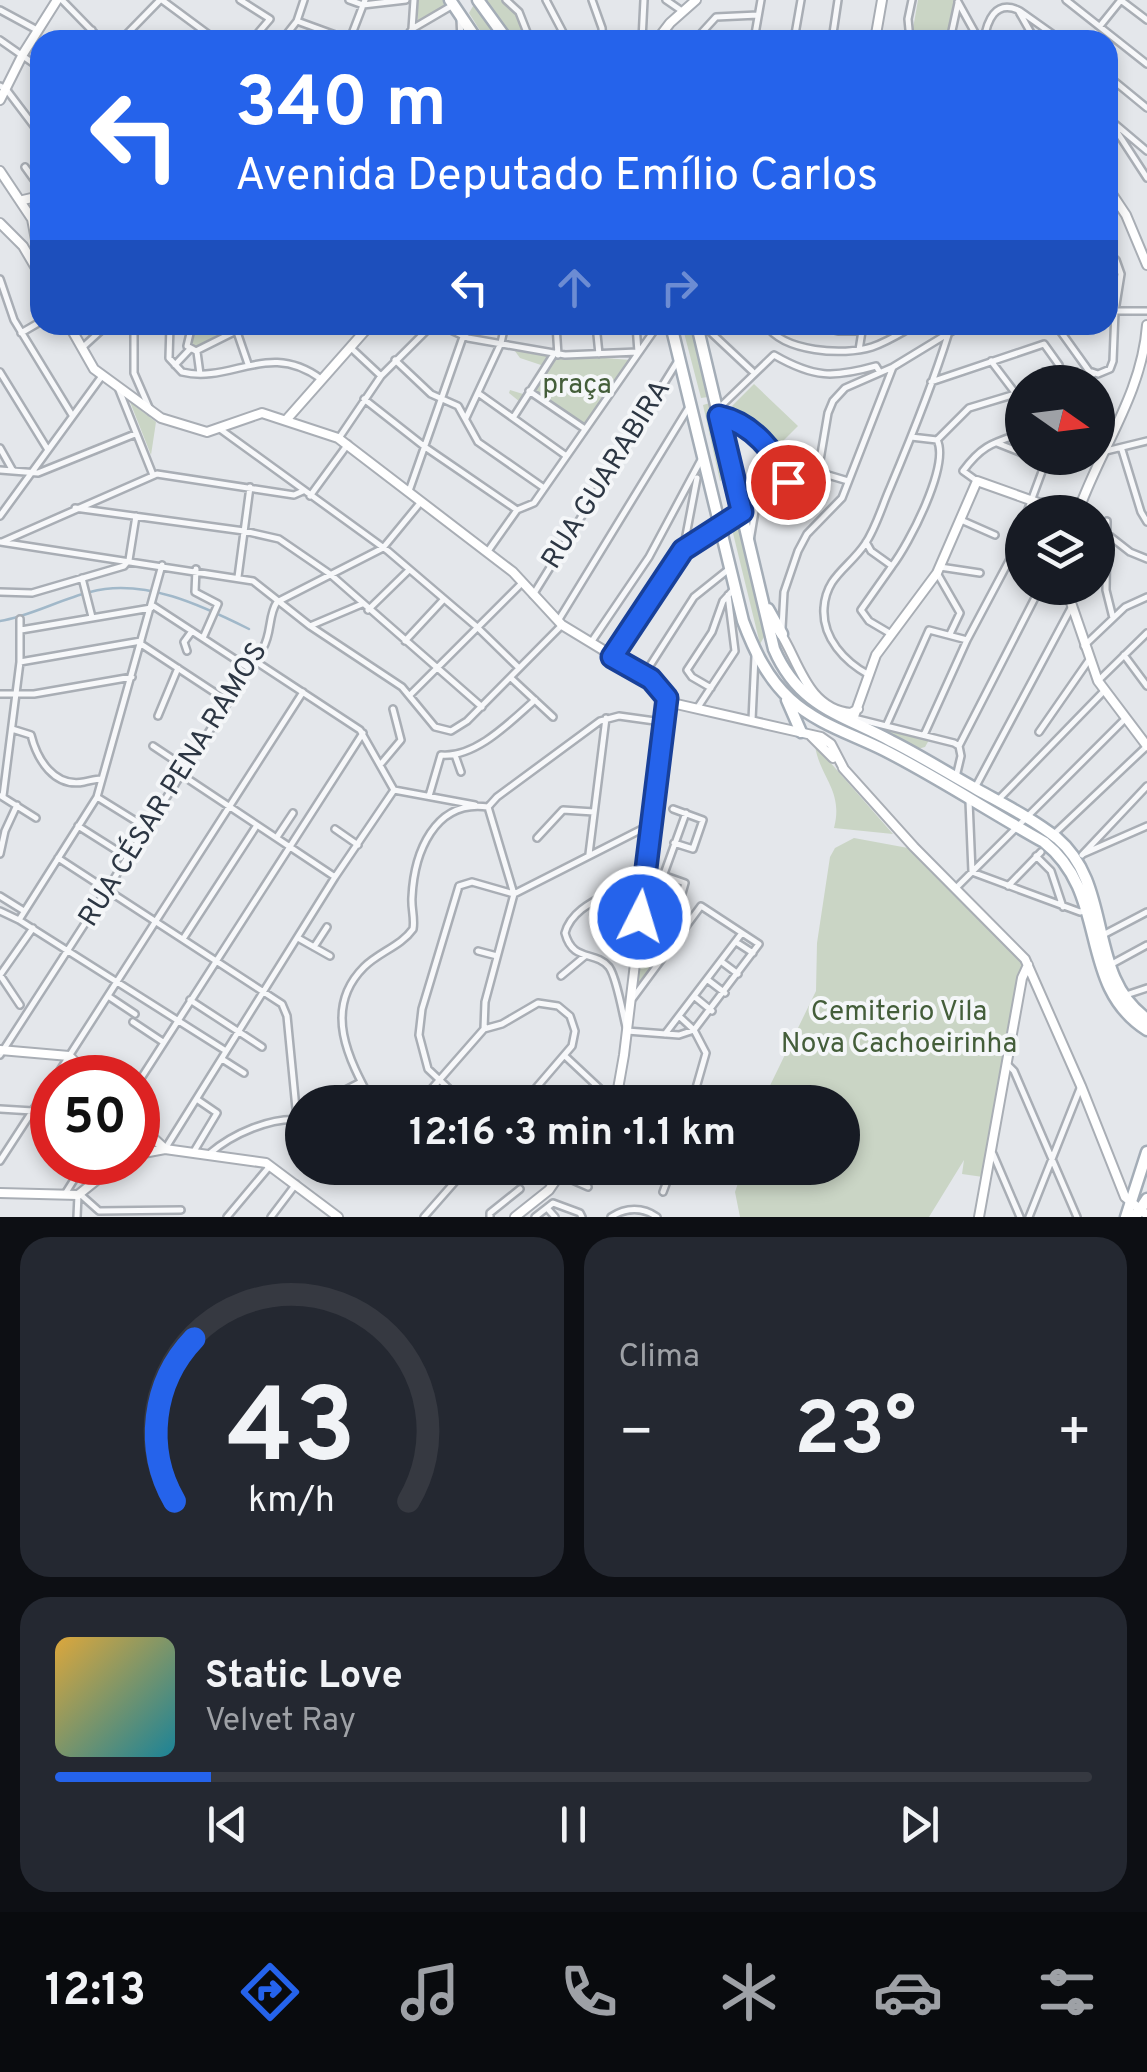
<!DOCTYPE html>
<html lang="pt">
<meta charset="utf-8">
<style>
:root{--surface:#171b24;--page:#242831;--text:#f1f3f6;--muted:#9ea1a6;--line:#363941;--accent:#2563eb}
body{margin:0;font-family:Overpass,sans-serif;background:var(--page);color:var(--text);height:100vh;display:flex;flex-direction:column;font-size:38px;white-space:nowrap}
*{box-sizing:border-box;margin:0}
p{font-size:32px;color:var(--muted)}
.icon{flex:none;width:55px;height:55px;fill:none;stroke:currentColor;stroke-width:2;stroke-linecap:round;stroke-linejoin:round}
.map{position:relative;height:1217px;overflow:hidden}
.details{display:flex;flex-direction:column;gap:20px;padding:20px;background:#0d0f14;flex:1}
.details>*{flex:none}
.guide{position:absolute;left:30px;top:30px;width:1088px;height:305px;border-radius:30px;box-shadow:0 5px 15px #0003;background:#2563eb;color:#fff;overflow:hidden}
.needle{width:65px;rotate:104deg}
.buttons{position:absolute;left:1005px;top:365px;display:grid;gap:20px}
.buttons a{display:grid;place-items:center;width:110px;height:110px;border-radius:50%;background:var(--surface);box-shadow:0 5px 15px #0003;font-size:50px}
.speed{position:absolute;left:30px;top:1055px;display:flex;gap:20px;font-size:50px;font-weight:700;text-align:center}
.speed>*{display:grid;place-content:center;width:130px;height:130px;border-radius:50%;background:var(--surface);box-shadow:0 5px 15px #0003;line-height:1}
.speed .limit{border:15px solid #d22;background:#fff;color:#111}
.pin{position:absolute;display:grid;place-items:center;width:85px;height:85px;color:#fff;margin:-42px;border:5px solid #fff;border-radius:50%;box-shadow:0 2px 10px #0007}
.me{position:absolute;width:110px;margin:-55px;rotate:5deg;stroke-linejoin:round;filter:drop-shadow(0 0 8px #0008)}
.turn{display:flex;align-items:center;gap:35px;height:210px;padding:0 40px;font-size:45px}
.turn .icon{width:130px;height:130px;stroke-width:2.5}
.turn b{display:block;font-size:70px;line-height:85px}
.lanes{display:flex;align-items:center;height:95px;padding:0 40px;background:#0003;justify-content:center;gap:50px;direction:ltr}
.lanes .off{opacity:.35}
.big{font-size:75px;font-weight:700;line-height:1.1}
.details .widget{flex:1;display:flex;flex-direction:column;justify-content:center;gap:15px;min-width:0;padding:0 35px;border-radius:30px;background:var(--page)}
.details .dial{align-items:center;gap:0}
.dial svg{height:260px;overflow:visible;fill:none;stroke:var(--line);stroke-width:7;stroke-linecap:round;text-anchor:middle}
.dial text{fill:var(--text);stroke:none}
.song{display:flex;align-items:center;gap:30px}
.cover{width:120px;height:120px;border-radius:15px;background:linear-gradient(135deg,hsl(40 70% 55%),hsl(190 70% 35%))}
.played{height:10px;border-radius:5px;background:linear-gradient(90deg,var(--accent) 15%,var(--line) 15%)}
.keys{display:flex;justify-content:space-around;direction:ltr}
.heat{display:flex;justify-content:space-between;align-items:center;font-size:55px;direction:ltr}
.details .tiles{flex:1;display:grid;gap:20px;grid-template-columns:1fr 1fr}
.widget:last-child{grid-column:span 2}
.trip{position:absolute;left:285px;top:1085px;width:575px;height:100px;border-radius:50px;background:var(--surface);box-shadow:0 5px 15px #0003;font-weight:700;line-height:100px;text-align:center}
.tab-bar{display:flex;height:160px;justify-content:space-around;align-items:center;background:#090b0e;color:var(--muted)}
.tab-bar .icon{width:70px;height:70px}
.tab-bar .selected{color:var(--accent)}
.tab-bar b{font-size:45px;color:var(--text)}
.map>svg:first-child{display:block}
.green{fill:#cad5c5}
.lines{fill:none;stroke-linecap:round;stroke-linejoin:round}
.stream{stroke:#a1b8c9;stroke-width:2.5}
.street-casing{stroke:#a9aeb5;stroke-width:10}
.secondary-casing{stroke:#a9aeb5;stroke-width:12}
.primary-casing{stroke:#a4adb7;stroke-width:15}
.street{stroke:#f7f8fa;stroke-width:5}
.secondary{stroke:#fff;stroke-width:8}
.primary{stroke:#fff;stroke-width:10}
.route-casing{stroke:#184099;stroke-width:25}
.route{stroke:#2563eb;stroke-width:18}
.labels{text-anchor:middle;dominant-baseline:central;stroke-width:8;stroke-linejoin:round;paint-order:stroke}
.park-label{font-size:28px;fill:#445e3a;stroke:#f4f6f8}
.street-label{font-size:28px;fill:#2c3643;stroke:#f4f6f8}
</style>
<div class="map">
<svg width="1147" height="1217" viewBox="0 0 1147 1217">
<rect width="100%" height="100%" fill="#e4e7eb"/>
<path class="green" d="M417 0H445L448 4 418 24Z
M478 0H506L516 9 530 40H507Z
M918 0H954L946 40H911Z
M476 1 503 40H486L469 13Z
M197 325H232L198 347 193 345 192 338Z
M682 325H694L712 392 708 397 701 398Z
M512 347 553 354 631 360V365L588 427 535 399 528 400 525 406 509 393 510 390 523 394 544 366 520 358Z
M754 384 798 426 776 448 732 406Z
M130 402 156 422 151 455Z
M713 402 730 476 720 481 703 405Z
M740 519 768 630 760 644 731 525Z
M873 723 929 740 925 747 914 750 874 728Z
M815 745 893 834 834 828C844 790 819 777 815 745Z
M854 838 908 848 1022 963 983 1177 962 1174 964 1160 929 1217H740L735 1192 743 1168H842V1102H762L816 991 817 943 830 857 835 848Z
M646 908 676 918 664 949 637 985Z"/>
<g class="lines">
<path class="stream" d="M0 621C28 617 61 599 90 592 143 577 203 606 249 629"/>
<g class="street-casing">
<path id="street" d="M62 0 101 40
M162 0 216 40
M240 0 270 19 252 40
M349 0 363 5 406 0
M506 0 519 12 530 40
M546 0 567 40
M592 0 602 28 603 40
M666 0 682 11
M1066 0 1147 64
M1122 1 1147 20
M958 2 979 40
M0 10 37 30
M1020 11 1061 40
M460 19 461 40
M297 21 349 40
M1100 26 1121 0
M412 29 414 0
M350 39 365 0
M0 40 40 68
M84 40 92 30
M121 40 160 0
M282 40 297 21 304 0
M385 40 405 36
M405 40 412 29 453 5
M642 40 644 0
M695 40 716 17 758 15
M754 40 761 0
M794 40 801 0
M832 40 838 0
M910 40 908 19 912 0
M950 40 958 3
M984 40C987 21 995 0 1018 10L1035 40
M1108 76 1147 108
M0 86 6 89 40 134
M1108 118 1147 178
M1115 124 1147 151
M25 167 40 188
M0 279 14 320 72 415
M1115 311H1147
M134 325V373L151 412
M170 325 169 358 182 372C232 384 268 340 321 379
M192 325 187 346 196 351 248 325
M440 325 468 338 565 355 638 352
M556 325 558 355
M596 325 599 354
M636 325 638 352
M703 325 752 371
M766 325C784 352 843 356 872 347 887 342 901 333 915 325
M812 325 838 331H863
M1056 325 1089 371 1098 374 1110 369 1113 361 1115 311 1121 274 1116 260 1108 253
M237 332 248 364
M21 333 40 322
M83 347 107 325
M350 347 381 376
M859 350 863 325
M197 352 200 374
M395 360 431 394 458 406 478 442 544 488
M991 361 1016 394 1022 410
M175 365 190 349
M0 372 48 450
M931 382 1044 344 1059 365 1065 382
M1057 382 1093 374
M119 390 153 475
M529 391 585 429
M478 393 565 455
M364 399 425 447 517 510
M718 409 774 355C814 378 833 378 876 366L879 371
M719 416C752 423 776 451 788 481
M466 418 501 343 505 325
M513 418 554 354
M220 429 388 551 477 627 519 668
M339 438 381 376 432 325
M937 440 969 408 1022 392
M997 443 1022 453
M0 448 13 471
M1122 450 1141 512 1147 522
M1102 452 1147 441
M0 470 38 473 135 434
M736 476 758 492 802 497
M848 481 818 472 828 413 833 401 845 388 893 367
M977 481 963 471C982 445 993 443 1022 433
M409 491 463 337
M786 494 788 481 817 464
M310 496 348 444
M75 508 244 531 279 539 330 574 482 707
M1027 512 1047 458
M0 516 102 376
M961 520 995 535
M1107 521 1106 590 1113 618
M1107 534 1130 552 1147 559
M750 541 758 493
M0 542 253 581 310 626 402 687 435 727 451 731 467 721 562 625
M2 542 157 474 294 495 303 491
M866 542 871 551 892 566C909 544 950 465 937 440L911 437
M488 551 517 510 534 503 658 325
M683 551 739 515
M162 565 97 797 19 920 226 1051
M940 567 980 573
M196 569 195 592 218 604 203 638
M937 573 960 613 950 634
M238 577 250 487
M82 578 92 617
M0 592 32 593 124 566 129 560 136 516
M533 595 679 359
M277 602 383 548 420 503
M152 605 250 669
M368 610 409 570
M558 621 689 407
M310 626 362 604
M782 628 784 592 798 551 807 534 842 498 893 367 962 325
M21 630 151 608
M891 634 869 621 861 610 892 566
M405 641 444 599
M592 641 649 557 702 458
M141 644 229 702
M1084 646 1125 607 1147 597
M187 651 184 642 192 631
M1124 655 1147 686
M612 657 683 551 697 478
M255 661 360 730 394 790 475 805
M20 662 141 641
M644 675 694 597 729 569
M869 675C845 662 822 638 824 608 826 576 849 568 865 544 876 528 882 506 890 488 911 438 932 387 948 335
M511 678 553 717
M1099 680 1147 633
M711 688 692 677 687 670 712 632 723 601 733 590
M0 694H34L132 677
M410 695 523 582
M698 707 735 651 728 595
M158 716 178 668
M854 718 954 743 959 746 961 756 956 777
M752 720 755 656
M887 724 929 630 967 640
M12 729 31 735C37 759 54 788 84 782 90 781 95 779 101 779
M1039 732 1089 660
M924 735 967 640 1010 559 1022 527
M153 746 186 768
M959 746 1040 588
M455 755 461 772
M380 765 401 740 393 709
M182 775 335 877
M976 786 1071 608
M1 796 36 818
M3 796 20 662V619
M429 796 441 755C476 758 511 721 535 700
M97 797 147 828
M999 799 1105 690
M969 801 972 872 1080 912 1087 910
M673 809 703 820 693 849 674 843
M78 826 127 857
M335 829 358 845
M1055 833 1147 746
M277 837 293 813
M537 838 563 810 594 812
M0 854 5 831 17 805
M589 854 606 718
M1083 854 1147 826
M1082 855 1147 786
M1036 856 1051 871 1063 907
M58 858 282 1004 287 1016 297 1119
M1008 886 1041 852
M955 889 1126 718
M0 896 24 911
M642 904 673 913 677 911 685 883 654 872
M652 907 686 813
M0 911 19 920
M1103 935 1147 912
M298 938 330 956
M183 939 257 825
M736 942 753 953
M314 947 327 927
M478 951 497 956
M722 962 738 974
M1112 964 1147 945
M0 975 33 928
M0 975 20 1005
M561 976 585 956
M708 980 725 993
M1126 995 1147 988
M108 996 135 1014
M695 997 712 1011
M633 998 701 906 759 944 694 1030 679 1035 627 1031C623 1016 617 978 609 967 595 950 573 963 565 933 574 900 621 894 644 869
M190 1000 262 1047
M680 1017 694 1030 706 1053 692 1102
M133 1022 163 1042
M484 1029 485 1002 514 894 488 807
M484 1029 502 1024 538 1003 558 1006 570 1016 575 1031 572 1046 524 1102
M665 1034 742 933
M0 1055 263 648C272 633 268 615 277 602
M565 1056 612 1100
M222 1059 244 1073
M1007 1064 1014 1071 1077 1217
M55 1078 303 692
M138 1083 363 733
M322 1102 361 1082
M372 1102C349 1060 322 1009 364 967 379 952 401 946 413 929 415 918 411 908 412 897 414 854 434 799 488 807L497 797 600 721 619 716 662 722
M420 1102 484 1029
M463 1102 428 1069 419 1035 422 1009 459 886 472 882 514 894 650 825
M641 1102 649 1093 683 1102
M0 1109 33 1111
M165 1149 335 877 394 790
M193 1153 217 1113 198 1100
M209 1154C232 1134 272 1116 302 1120
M993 1154 1020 1217
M0 1161 52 1081
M355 1168C370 1180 383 1182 398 1168
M563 1176 588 1187
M663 1192 672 1168
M65 1194 85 1162
M81 1195 99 1211 181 1210
M547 1208 555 1217
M77 1217 78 1195
M227 1217 269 1167
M271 1217 296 1184
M424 1217 467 1168
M490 1217V1213L520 1189
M535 1217 553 1203 580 1213 582 1217
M611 1217C626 1207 643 1207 657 1217
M1029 1217 1081 1086"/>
</g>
<g class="secondary-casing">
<path id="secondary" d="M657 40 670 23 696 0
M875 40 882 0
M0 100 23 54 57 0
M0 171 32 219 40 261
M1108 188 1126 215 1147 265
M23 200 40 196
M0 223 23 246 40 275
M69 325 94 369 161 418 207 432 262 413 338 438 513 572 562 625 651 679 672 703 821 737 831 744 844 769
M287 419 370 325
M1078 512C1100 449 1142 394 1147 325
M1066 588 1098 681 1147 746
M779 631C798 658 806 709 851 713L858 709
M852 722 876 655 937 573 977 481 1064 512
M811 736 833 758
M843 768 914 847 1025 959 1081 1086 1125 1197 1147 1215
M0 1050 69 1056 92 1078
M610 1102 618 1089 624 1055 667 698
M138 1124 165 1149
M138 1154 165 1149 266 1163 338 1217
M0 1193 78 1195 119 1162
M515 1217 549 1190 564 1168
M979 1217 1022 978 1028 965"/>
</g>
<g class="primary-casing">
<path id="primary" d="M450 0 477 40
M478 0 507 40
M671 325 743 621C754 650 767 678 790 699 817 724 852 734 884 750 939 778 990 812 1044 842 1111 895 1076 985 1147 1030
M697 325 774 649C799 707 841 714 891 741 921 756 949 774 978 790 1005 805 1033 819 1057 838 1114 886 1086 976 1147 1019
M768 609 782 634
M787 700 801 732
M1126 1217 1147 1152
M1135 1217 1147 1199"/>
</g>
<use href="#street" class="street"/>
<use href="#secondary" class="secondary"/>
<use href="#primary" class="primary"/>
</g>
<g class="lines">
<g class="route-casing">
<path id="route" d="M640 917 667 698 651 679 612 657 683 550 742 512 719 416C752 423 776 452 788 482"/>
</g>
<use href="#route" class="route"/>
</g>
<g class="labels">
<g class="park-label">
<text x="577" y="386">praça</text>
<text x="899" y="1013">Cemiterio Vila<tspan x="899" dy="32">Nova Cachoeirinha</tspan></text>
</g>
<g class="street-label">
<text transform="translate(607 475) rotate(-58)">RUA GUARABIRA</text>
<text transform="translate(174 785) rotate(-58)">RUA CÉSAR PENA RAMOS</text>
</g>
</g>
</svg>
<div class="buttons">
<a><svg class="needle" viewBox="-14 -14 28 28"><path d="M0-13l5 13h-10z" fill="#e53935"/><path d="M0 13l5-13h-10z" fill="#9ea1a6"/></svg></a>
<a><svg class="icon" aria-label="layers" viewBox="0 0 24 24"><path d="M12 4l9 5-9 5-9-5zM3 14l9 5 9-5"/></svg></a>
</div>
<div class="speed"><div class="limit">50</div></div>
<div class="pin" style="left:788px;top:482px;background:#d93025"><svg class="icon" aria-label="arrive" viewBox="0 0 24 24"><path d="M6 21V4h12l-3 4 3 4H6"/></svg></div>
<svg class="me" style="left:640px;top:917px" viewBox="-20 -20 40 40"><circle r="17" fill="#2563eb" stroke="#fff" stroke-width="3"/><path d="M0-11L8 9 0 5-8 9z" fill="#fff"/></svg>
<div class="trip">12:16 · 3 min · 1.1 km</div>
<div class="guide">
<div class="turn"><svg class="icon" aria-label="left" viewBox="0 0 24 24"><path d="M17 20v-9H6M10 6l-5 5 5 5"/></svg><div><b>340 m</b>Avenida Deputado Emílio Carlos</div></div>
<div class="lanes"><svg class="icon" aria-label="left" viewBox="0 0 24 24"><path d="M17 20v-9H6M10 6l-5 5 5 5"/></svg><svg class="icon off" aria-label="ahead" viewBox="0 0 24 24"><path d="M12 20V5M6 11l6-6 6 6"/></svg><svg class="icon off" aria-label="right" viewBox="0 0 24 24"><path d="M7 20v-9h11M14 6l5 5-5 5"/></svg></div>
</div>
</div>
<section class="details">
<div class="tiles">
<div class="widget dial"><svg viewBox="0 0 100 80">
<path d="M14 69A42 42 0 1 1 86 69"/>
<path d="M14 69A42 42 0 0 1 20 19" stroke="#2563eb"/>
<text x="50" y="56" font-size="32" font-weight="700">43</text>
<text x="50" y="72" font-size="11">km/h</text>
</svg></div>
<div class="widget"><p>Clima</p>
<div class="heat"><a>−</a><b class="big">23°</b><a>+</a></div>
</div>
<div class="widget">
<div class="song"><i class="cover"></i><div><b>Static Love</b><p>Velvet Ray</p></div></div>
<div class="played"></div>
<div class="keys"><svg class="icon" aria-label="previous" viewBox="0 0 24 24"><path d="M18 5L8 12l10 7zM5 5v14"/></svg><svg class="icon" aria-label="pause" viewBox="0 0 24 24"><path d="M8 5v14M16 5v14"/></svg><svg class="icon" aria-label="next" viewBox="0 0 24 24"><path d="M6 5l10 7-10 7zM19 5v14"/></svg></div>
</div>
</div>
</section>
<nav class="tab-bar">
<b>12:13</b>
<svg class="icon selected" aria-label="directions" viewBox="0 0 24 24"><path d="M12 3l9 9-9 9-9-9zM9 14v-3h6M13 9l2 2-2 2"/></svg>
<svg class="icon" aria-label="music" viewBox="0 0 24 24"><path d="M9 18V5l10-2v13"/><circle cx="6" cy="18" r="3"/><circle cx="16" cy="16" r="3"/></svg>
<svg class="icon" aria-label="phone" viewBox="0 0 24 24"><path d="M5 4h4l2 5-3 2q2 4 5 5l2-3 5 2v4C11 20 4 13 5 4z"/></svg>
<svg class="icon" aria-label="climate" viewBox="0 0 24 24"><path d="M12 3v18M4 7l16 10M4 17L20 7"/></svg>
<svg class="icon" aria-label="car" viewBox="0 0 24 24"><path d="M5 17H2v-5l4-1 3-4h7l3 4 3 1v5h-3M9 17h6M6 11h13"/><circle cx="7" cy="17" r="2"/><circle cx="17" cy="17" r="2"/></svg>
<svg class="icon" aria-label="filters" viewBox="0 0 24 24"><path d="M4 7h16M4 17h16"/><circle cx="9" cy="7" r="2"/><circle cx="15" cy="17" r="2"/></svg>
</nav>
